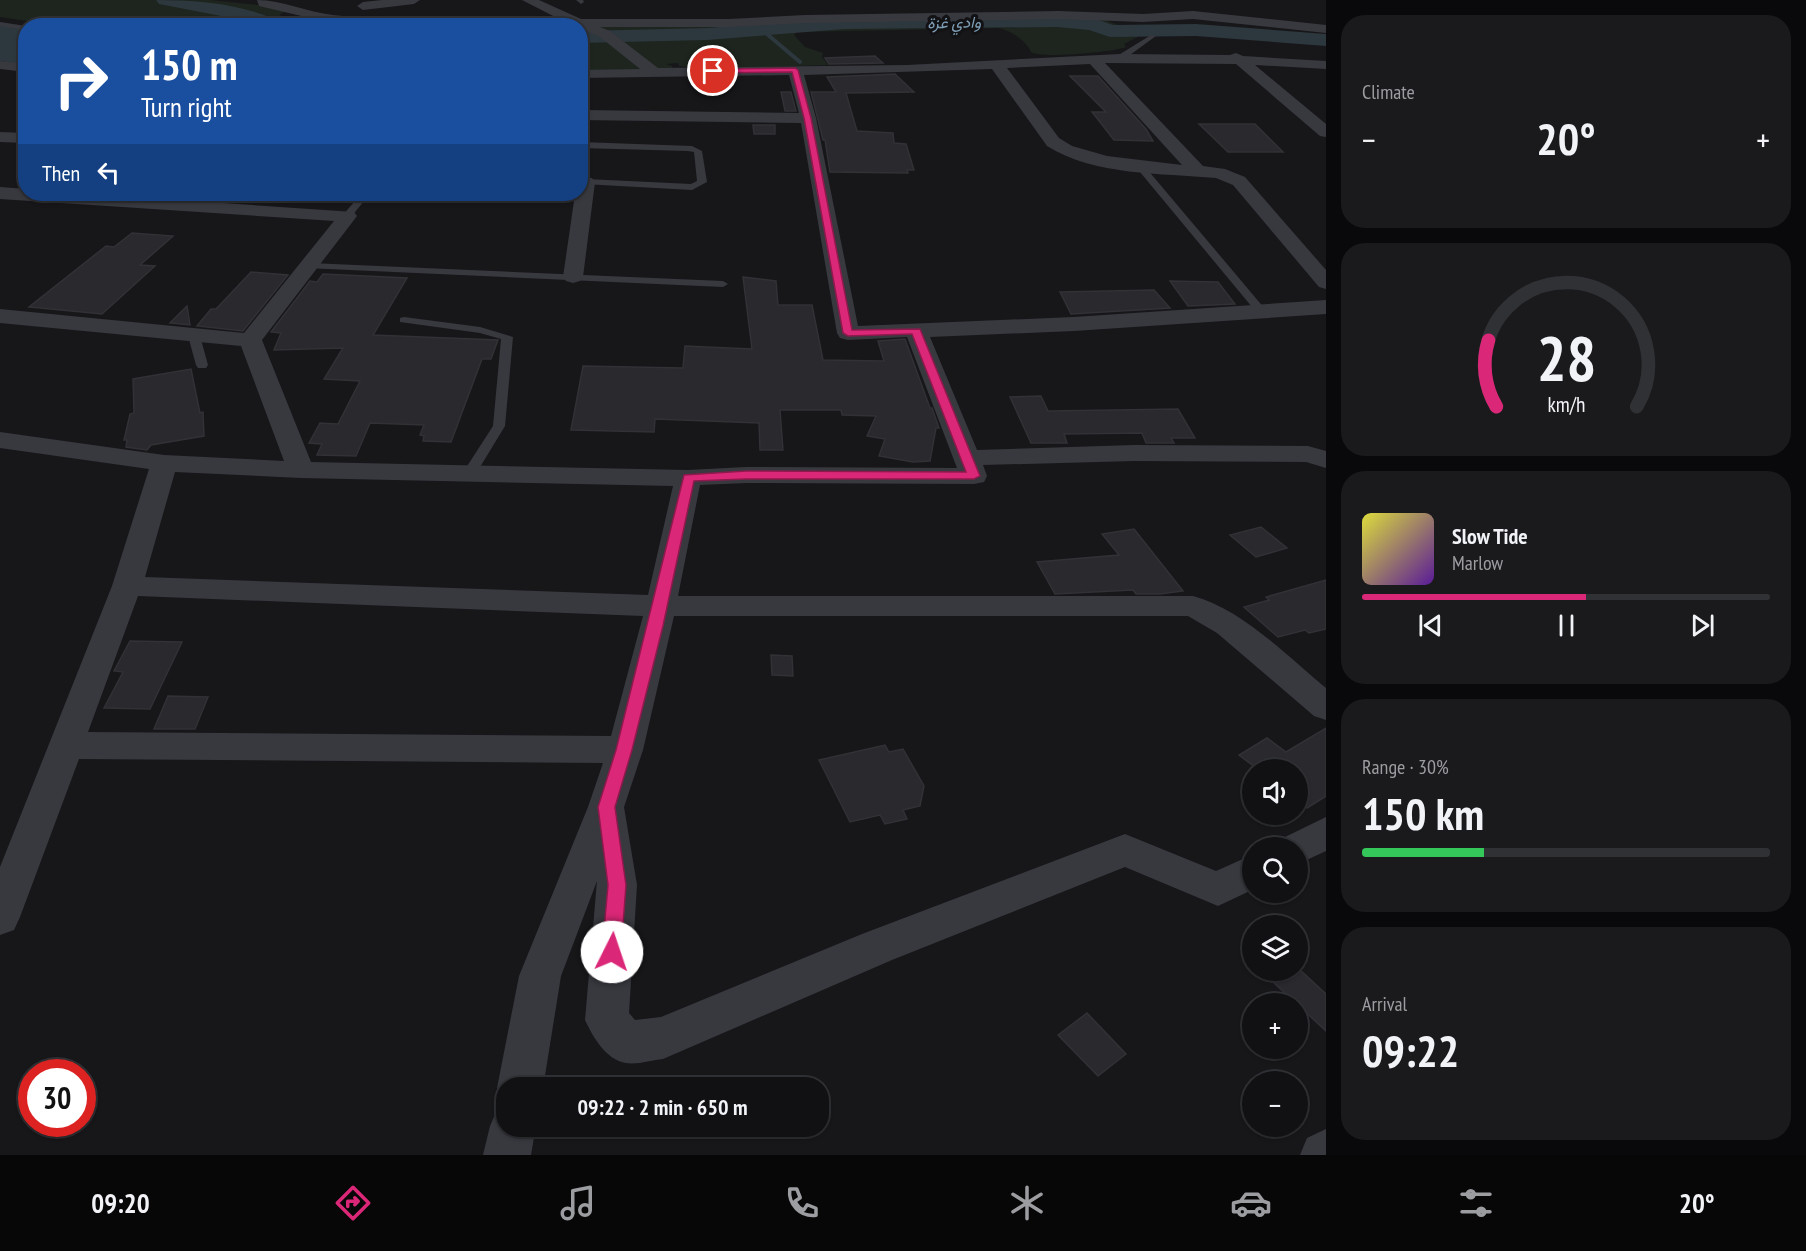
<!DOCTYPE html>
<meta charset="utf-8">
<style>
:root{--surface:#111114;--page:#1a1a1d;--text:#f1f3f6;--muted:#9c9da0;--line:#303134;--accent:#db2777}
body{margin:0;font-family:"PT Sans Narrow",Vazirmatn,sans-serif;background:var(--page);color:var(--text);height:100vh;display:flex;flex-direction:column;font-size:22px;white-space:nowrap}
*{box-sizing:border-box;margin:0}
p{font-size:20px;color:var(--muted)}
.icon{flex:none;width:33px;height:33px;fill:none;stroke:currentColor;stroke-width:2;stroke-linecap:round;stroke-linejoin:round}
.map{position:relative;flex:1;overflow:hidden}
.panel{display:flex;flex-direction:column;gap:15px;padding:15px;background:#09090b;width:480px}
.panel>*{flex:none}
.banner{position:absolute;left:18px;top:18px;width:570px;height:183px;border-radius:24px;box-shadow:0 2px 4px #0004,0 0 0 2px var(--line);background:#1a4fa0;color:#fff;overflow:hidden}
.buttons{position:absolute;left:1242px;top:759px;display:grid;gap:12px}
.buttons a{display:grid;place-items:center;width:66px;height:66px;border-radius:50%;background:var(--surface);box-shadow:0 2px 4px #0004,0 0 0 2px var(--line);font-size:30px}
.speed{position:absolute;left:18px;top:1059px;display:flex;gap:12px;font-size:30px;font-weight:700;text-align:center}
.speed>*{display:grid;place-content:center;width:78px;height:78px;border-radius:50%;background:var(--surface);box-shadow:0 2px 4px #0004,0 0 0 2px var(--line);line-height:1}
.speed .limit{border:9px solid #d22;background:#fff;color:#111}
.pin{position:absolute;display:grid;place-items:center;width:51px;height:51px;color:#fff;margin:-26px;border:3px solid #fff;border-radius:50%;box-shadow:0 2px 6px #0007}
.me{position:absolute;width:66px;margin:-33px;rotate:4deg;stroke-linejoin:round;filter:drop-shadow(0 0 4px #0008)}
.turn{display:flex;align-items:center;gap:21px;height:126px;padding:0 24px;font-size:27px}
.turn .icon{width:78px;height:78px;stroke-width:2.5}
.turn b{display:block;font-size:42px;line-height:51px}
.then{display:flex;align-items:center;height:57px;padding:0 24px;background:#0003;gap:12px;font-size:22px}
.big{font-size:45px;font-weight:700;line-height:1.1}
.panel .tile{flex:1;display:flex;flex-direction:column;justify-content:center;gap:9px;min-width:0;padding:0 21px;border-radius:24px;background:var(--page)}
.panel .dial{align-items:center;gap:0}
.dial svg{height:156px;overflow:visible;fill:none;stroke:var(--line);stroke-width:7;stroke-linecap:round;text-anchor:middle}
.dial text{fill:var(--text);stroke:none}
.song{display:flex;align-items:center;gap:18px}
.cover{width:72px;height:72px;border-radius:9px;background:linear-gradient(135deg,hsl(60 70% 55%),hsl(270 70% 35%))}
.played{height:6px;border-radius:3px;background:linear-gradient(90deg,var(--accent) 55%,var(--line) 55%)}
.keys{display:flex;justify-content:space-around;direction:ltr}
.heat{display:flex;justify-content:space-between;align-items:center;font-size:33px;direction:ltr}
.charge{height:9px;border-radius:4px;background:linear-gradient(90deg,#34c759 30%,var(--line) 0)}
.trip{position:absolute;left:496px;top:1077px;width:333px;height:60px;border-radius:24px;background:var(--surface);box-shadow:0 2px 4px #0004,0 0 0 2px var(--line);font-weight:700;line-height:60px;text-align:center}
.dock{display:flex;height:96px;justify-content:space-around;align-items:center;background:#070708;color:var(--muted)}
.dock .icon{width:42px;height:42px}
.dock .active{color:var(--accent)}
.dock b{font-size:27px;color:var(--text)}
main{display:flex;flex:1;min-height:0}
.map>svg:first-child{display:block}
.green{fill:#1d251e}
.water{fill:#2d373e}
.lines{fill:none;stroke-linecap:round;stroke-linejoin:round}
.stream{stroke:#2d373e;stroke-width:4}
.river{fill:#2d373e;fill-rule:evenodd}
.building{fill:#2a2a2e;stroke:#313136;stroke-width:1.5}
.lane{fill:#38393f;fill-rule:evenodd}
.street{fill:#38393f;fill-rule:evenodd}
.route{fill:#db2777;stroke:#8e194d;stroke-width:1.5}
.labels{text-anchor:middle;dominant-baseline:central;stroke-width:6;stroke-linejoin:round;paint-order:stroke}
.far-water-label{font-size:16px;font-style:italic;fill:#7f9eb6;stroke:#121215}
</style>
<main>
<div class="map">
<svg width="1326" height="1155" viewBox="0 0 1326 1155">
<rect width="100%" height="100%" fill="#17171a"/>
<path class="green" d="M0 0H210L259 5 285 12 280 14 281 17 293 19 579 25 61 26 0 17Z
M1099 18 1143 34 1124 44 1126 47C1114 52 1040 59 1031 52 1030 51 1030 49 1029 48 1022 38 1010 30 998 28L797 32 794 35 805 47 823 53 822 57 828 65 698 69 679 66 678 63 666 64 672 66V70H658L587 23Z
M580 26 599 34 641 70H581Z"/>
<path class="water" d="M0 25 25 29V65L0 61Z"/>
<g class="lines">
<path class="stream" d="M761 29 800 62"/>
<path class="river" d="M156 0C200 0 242 4 282 22L285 26H257L247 21 159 4Z
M1057 15 1093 18 1113 25 1196 24 1326 34V46L1196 36 1110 37 1089 30 1057 27 845 29 707 40 580 43V31L707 28 845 17Z"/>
</g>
<path class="building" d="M875 56 883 63 829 64 825 58Z
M895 74 914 92 846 93 857 131 893 133 894 143 906 144 914 170H907L908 173 830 172 825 140H823L811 92H836L827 77Z
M1070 76H1098L1146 129 1153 141 1114 140 1092 112H1106Z
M781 92H791L796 111H785Z
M1199 124H1255L1283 152H1228Z
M753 125H775V134H754Z
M132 233 173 236 140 265 155 266 102 314 29 307 106 246 114 247Z
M251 272 288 275 243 331 197 326 211 309H216Z
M323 274 407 278 373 335 498 340 491 359H482L451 442 423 441 424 436 420 435 424 425 370 423 356 456 317 455 322 444 309 443 320 423 338 424 360 381 324 379 343 348 274 350 281 333 271 332 310 281 317 282Z
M743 277 776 281 778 305H812L823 360 884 361 878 341 905 339 930 408H932L939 428H936L930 461 913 462 879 456 885 439 867 436 876 416 842 415 841 410H780L783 450H760L759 423 655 419 654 432 571 430 583 366 683 368 685 346 752 349Z
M1170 281 1218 282 1235 304 1188 306Z
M1154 290 1170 308 1071 314 1060 292Z
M187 306 190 325 170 323Z
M191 369 200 413 203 412 204 436 151 445 147 450 126 447 127 440H124L130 414 134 413 133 379Z
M1041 396 1048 411 1178 409 1195 438H1171L1174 443H1146L1142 433 1064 434 1067 443H1031L1010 397Z
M1261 527 1287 548 1256 557 1230 535Z
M1134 529 1183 591 1160 594H1136L1133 590 1055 594 1037 562 1119 555 1102 534Z
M1326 580V629L1309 633 1305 630 1278 637 1244 607 1269 600 1266 597Z
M130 641 182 642 150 709 104 708 123 672 114 671Z
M771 655 792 656 793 676 772 675Z
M168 696 208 697 195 729H154Z
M1326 728V796L1307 808 1298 800V770H1254L1256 768 1239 755 1267 738 1286 752Z
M885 745 889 752 903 749 924 786 920 806 903 810 907 819 885 824 880 815 850 822 819 760Z
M1298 968 1326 994V1031L1272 981 1287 970H1298Z
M1087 1013 1126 1054 1098 1076 1058 1035Z"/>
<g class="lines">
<path class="lane" d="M576 0H583L584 2 581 4Z
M0 22 26 26V30L0 26Z
M1151 35 1156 36 1123 60H1117V56Z
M580 142 692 146 702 151 707 182 692 190 583 184 581 182 586 179 691 184 697 181 694 152 688 151 580 148Z
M1135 162H1141L1265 309V313H1257L1135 166Z
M361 194H370L350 218H344L342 216Z
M310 263 723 281 728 284 723 287 306 268V264Z
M404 317 480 327 513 337 505 426 474 477H464L462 474 493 426 501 339 480 333 400 322V318Z
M194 333 200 336 208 365 206 368H198L196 365 188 336Z"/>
<path class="street" d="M257 0C282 0 307 12 333 15 407 23 484 18 559 19L522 0H539L581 19H729L805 15 1058 11 1143 14 1193 11 1326 25V33L1193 19 1143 22 1058 19 805 23 729 27H600L610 31 658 68 907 65 1120 54 1230 55 1236 53 1243 56 1326 61V69L1255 65 1326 124V137L1320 136 1236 64 1105 63 1203 166 1225 169 1245 177 1326 270V289L1319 287 1233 185 1216 178C1161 173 1095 176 1047 146L992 69 804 75 816 118 858 326 1074 317 1326 300V314L1074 331 930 337 977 450 1134 445 1308 446 1326 451V468L1306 462 1134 461 983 465 987 476 984 482 974 484 746 483 700 485 678 596H1193C1242 609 1287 656 1326 688V720L1314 716 1217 633 1188 616H674L643 750 624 807 637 885 629 1013 635 1020 661 1017 862 934 1125 834 1216 871 1252 855V890L1218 906 1125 867 892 960 663 1059C652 1060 637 1065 626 1063 606 1060 593 1037 585 1020L597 881 561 976 543 1088H507V1105L504 1104 497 1088 519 976 588 807 603 763 79 759 20 917 14 930 0 935V867L112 586 149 469 0 448V432L164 455 284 461 241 346 0 323V309L244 333 334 221 0 199V187L26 189V194H92L354 212 357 216 354 220 262 340 311 462 688 470 746 467 957 468 907 337 848 340 840 338 837 333 801 123 580 120V110L799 113 789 75 580 78V70L640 69 600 37 580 28V26H377L331 23 259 6ZM1090 64 1182 165 1107 156 1072 146 1059 138 1007 68ZM175 472 301 478 673 486 648 595 145 577ZM138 596 643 616 611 736 88 732Z
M382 0H420L414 4 363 10 357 6 363 2Z
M0 61 26 64V72L0 69Z
M0 132 26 133V143L0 142Z
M580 177 592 178 595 182 583 277 580 281 573 283 566 281 563 277 575 194H580Z
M1326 817V851L1298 864V848H1279L1285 837Z
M507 1105V1126H536L531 1155H483L490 1126 497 1110Z
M1326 1129V1155H1300L1307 1138Z"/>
</g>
<path class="route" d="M713 69 795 68 798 70 811 118 852 330 920 329 980 476 974 479H746L694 481 663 626 632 750 615 807 626 885 621 952 618 958 612 961 605 958 602 952 608 885 598 807 616 750 684 475 746 471 966 472 912 334 848 336 843 333 804 118 792 72 710 73Z"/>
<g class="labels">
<g class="far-water-label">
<text transform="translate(954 22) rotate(-1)">وادي غزة</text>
</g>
</g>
</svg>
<div class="buttons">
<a><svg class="icon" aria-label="sound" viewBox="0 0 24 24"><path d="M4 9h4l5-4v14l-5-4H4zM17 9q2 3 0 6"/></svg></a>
<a><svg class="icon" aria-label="search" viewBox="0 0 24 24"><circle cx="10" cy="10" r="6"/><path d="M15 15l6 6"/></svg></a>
<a><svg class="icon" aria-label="layers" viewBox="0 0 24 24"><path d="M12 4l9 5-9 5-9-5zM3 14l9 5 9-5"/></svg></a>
<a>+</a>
<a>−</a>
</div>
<div class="speed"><div class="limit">30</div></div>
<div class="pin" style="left:713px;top:71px;background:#d93025"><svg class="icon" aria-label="arrive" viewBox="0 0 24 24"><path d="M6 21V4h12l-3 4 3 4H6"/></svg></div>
<svg class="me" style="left:612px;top:952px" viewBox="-20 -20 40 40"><circle r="19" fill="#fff"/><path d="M0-13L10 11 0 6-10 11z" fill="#db2777"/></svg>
<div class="trip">09:22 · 2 min · 650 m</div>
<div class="banner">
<div class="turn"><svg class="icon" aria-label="right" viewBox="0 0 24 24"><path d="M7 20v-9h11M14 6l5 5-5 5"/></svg><div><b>150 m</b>Turn right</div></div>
<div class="then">Then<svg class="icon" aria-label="left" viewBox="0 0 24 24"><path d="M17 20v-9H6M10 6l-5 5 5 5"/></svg></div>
</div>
</div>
<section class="panel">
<div class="tile"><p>Climate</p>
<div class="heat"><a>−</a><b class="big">20°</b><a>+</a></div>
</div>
<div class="tile dial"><svg viewBox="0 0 100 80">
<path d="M14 69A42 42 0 1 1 86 69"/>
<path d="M14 69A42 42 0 0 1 10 35" stroke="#db2777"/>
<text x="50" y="56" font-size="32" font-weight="700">28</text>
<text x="50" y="72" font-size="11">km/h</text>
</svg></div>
<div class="tile">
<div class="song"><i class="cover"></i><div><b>Slow Tide</b><p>Marlow</p></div></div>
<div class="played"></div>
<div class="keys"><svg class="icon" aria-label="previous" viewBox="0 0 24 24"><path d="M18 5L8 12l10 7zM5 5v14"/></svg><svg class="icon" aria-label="pause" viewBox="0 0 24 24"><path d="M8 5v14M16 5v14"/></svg><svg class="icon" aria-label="next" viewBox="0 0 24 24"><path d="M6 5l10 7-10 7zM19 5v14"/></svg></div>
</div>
<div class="tile"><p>Range · 30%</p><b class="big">150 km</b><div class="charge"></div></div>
<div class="tile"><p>Arrival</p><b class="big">09:22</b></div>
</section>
</main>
<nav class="dock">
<b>09:20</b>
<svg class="icon active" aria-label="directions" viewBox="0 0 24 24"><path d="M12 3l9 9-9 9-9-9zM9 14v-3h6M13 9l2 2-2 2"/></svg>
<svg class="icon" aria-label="music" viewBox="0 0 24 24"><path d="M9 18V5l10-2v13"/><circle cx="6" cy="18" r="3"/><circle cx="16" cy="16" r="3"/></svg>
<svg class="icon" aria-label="phone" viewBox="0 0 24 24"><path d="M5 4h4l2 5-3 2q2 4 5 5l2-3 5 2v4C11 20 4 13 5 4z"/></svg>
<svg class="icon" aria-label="climate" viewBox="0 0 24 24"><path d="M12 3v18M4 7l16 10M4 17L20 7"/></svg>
<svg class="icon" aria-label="car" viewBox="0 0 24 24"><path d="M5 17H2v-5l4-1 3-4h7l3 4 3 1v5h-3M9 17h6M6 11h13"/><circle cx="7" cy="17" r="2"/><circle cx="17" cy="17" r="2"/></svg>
<svg class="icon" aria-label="filters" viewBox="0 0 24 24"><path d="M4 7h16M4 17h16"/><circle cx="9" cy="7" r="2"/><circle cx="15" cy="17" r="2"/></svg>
<b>20°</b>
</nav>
